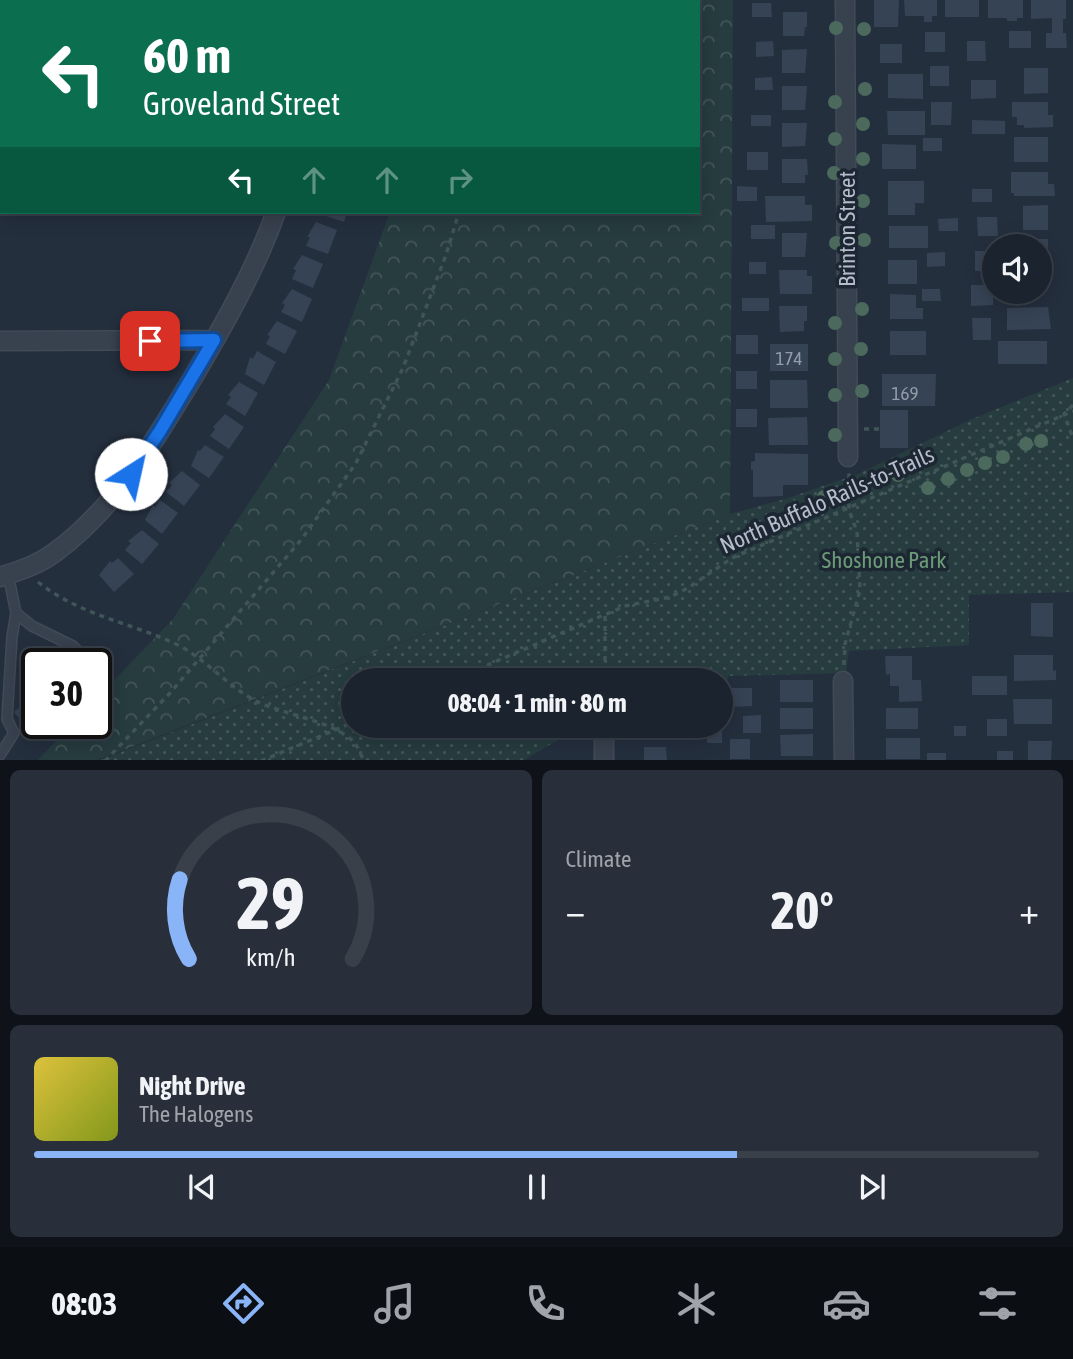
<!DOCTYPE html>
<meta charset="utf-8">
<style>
:root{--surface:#1b232e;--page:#282f3a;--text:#f1f3f6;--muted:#a0a4aa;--line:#39404a;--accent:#8ab4f8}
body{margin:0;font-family:"Asap Condensed",sans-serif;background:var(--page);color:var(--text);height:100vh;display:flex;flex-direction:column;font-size:26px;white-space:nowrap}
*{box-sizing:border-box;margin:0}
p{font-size:23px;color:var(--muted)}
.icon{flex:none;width:38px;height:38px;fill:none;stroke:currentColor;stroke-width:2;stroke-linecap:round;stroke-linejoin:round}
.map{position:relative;height:760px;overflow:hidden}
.panel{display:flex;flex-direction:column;gap:10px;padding:10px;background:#0f1319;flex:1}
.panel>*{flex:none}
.hud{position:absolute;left:0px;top:0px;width:700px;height:214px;box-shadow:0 4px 18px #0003,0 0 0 2px var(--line);background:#0b6e4f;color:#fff;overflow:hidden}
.controls{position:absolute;left:982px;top:234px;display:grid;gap:14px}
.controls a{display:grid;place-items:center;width:70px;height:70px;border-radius:50%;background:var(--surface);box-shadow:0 4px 18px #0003,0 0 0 2px var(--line);font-size:35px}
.speed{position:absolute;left:21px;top:648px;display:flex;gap:14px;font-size:35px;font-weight:700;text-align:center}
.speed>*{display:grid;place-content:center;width:91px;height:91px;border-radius:50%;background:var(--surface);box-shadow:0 4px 18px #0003,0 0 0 2px var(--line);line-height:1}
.speed .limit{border:4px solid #111;border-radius:10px;background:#fff;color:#111}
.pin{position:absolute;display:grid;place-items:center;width:60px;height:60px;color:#fff;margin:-30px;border-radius:14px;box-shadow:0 4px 10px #0006}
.me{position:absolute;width:77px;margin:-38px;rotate:35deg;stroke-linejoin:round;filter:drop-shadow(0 0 5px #0008)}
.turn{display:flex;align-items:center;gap:24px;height:147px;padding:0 28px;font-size:32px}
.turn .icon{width:91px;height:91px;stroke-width:2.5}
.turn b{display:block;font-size:49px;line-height:60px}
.lanes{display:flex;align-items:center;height:66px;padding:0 28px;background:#0003;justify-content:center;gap:35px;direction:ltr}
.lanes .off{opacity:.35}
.big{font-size:52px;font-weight:700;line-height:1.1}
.panel .card{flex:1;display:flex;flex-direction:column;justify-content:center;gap:10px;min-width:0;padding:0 24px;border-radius:10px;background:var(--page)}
.panel .dial{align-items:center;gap:0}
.dial svg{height:182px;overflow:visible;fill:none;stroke:var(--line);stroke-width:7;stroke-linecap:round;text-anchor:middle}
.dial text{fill:var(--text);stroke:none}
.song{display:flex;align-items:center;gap:21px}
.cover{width:84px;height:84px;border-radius:10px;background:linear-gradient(135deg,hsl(50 70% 55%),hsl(70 70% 35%))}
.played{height:7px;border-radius:4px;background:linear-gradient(90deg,var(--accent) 70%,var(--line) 70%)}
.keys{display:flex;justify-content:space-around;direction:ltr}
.heat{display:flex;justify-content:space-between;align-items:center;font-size:38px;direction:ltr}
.panel .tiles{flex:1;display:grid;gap:10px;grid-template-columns:1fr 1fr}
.card:last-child{grid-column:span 2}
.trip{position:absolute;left:341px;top:668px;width:392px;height:70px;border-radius:35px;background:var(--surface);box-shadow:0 4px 18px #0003,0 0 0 2px var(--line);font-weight:700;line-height:70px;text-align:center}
.menu{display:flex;height:112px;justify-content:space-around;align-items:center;background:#0b0e12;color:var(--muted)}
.menu .icon{width:49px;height:49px}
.menu .current{color:var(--accent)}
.menu b{font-size:32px;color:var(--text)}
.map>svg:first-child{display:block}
.forest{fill:url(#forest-crowns)}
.park{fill:url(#park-dots)}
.building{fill:#364354}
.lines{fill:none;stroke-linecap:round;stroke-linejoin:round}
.lane-casing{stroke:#414a57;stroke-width:12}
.street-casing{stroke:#414a57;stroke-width:21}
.path{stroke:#3f5557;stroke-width:3.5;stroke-dasharray:5 5;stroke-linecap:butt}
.lane{stroke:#38414e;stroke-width:9}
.street{stroke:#38414e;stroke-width:18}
.tree{fill:#4b6a5d}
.route-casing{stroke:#114b97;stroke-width:18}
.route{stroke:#1a73e8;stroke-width:12}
.labels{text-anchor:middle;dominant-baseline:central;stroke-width:7;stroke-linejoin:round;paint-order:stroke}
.number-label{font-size:19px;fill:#929caa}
.street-label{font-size:23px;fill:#b4bcc9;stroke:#1d2633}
.park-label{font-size:23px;fill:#6b9a76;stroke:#1d2633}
</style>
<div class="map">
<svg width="1073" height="761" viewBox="0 0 1073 761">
<defs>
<pattern id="forest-crowns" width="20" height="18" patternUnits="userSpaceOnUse" patternTransform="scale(1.75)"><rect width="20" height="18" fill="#263c3f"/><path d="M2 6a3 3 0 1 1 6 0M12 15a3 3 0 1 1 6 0" fill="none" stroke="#435659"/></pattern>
<pattern id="park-dots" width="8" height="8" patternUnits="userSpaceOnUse" patternTransform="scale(1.75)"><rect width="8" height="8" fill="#263c3f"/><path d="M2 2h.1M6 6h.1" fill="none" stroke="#435659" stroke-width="1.8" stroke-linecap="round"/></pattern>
</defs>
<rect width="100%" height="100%" fill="#242f3e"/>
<path class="forest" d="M466 0H733L730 514 98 760 37 761 73 723H96V699L173 619 329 380 390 212H698V2H466Z"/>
<path class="park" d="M1073 378V592L969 595V645L849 651 846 673 728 676 727 713H721V681H354V726H575L572 732 524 760 98 761 730 514 785 499 858 474 972 419Z"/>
<path class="building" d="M874 0H899L898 27H874Z
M904 0H937V16H932V22H924V16H905Z
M945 0H979V17H945Z
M988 0H1023V18H1017V21H1007V18H988Z
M1031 0H1066V19H1063V33H1066L1067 48H1046V33H1052V18L1031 19Z
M752 3H771L772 17H752Z
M783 12H807V27H805L804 36H783Z
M1009 31H1031V48H1009Z
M925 32H945V52H925Z
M773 41 774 56 756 57V42Z
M967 41H985L986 61H967Z
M880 44H902V63H880Z
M807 49 805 73H782V50Z
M930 66H949V86H930Z
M1024 68H1048V93L1024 94Z
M888 74H923V99L888 98Z
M772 77 773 90H755V78Z
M971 80H996V98L971 99Z
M782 86H807L805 110H782Z
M931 102H952L951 125H931Z
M1012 102H1048V115H1053V127L1024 128V125H1017V117H1012Z
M887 111H925V135H888Z
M751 115H771V126H751Z
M972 120 1005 121V134H972Z
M782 123H807L805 146 782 147Z
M1014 137H1048V162H1014Z
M923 138H942V151H923Z
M882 144 916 145V169H882Z
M747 152H768V170H747Z
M782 159H807L808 175H805V183H782Z
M1011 172H1048V184H1054L1055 196H1014V193H1011Z
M888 181H924V203H915V215H888Z
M737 186 757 187V201H737Z
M972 189H992V202H972Z
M765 196H805V205H812V221L766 222Z
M1048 205V230H1023V206Z
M324 212H347L344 222 323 215Z
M977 217H997L998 236H978Z
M958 218V231H939L938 219Z
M316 222 337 230 328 254 306 246 310 237H307Z
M751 225H775V239H751Z
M889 226H928V248H889Z
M782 233H807L805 257H782Z
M1007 239H1048V265H1040V247H1008Z
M975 251H994V271H975Z
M945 252V266L927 267V253Z
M302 255 323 264 313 288 292 279 296 270 293 269Z
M888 260H917V284H888Z
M749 262H766V274H749Z
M779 270H807V276H812V294H780Z
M1040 272H1047V291H1044V295H1008V292H1040Z
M971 285H993V305L971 306Z
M292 289 312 299 302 322 281 312 285 305 282 303Z
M922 289H940L941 301H922Z
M890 294 916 295V308H923V319H890Z
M742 298H769V311H742Z
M779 306H807V321H804V331L780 332Z
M1048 307 1051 329 1007 330V308Z
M972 318H991V340H973Z
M277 321 297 331 285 354 266 344 270 336 267 335Z
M890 331H926V355H890Z
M736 335H758V354H736Z
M998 341H1047V364H998Z
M770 344H808V371H770Z
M257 351 276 362 264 385 245 374 250 357 253 359Z
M736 371H757V389H736Z
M882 374H936L935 406H882Z
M770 380H807L808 408H770Z
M239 382 258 393 245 416 226 404 231 397 228 395Z
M736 409H757V427H736Z
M880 410H908V448H880Z
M225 414 244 427 229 449 210 436 215 429 213 427Z
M807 417 808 445H769L768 418Z
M205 445 224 457 209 478 191 466 198 450 200 451Z
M755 453 808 454V485H783V496L753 497V470H751V462L755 461Z
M182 471 200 485 184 506 166 492 172 485 169 483Z
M160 500 178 513 162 534 145 520 153 505 155 507Z
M142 530 159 544 142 564 125 550 131 543 128 541Z
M118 558 134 574 114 592 99 575 110 561 112 563Z
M1031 603H1053V637L1031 636Z
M1014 655H1053V671L1056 670V680L1014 681Z
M885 656H912V680H921L922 701 899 702V686H890V674L886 675Z
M972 676H1007V695H972Z
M780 680H813V702H780Z
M731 688H752V706L731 707Z
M37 692V723H57L37 739 14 712Z
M1013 699H1052V724H1014Z
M780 708H813V729H780Z
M886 708H918V729H886Z
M761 715V733H743V716Z
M987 719H1007V736H987Z
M642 726H687V738H642Z
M707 726H722V743H707Z
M954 726H966V736H954Z
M813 734V756H781L780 735Z
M886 738H920V759H886Z
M730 739H750V759H730Z
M1028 741H1052L1051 761H1028Z
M644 747H666L667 761H644Z
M997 751H1013V761H997Z
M927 753H946V761H927Z"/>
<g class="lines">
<g class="lane-casing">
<path id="lane" d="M16 613 32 626 73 646 90 663
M96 670 100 674
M0 755 14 733 7 719 12 637 16 613 8 574"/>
</g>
<g class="street-casing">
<path id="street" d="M845 0 848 457
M329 2V0
M0 113H2
M0 341 214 340
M0 577C18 571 38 565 54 553 116 508 156 439 195 374 225 323 256 268 276 212
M843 681 844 761
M604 761V726"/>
</g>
<path class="path" d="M504 2V0
M1073 405 1064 414 1073 438
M864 429H880
M38 582C79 615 132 623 178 645 207 660 227 686 256 701 285 715 333 721 354 742 358 747 361 755 364 761
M51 663 63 653
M844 665 845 644 860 590 857 532 849 510V473
M450 681 625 606 670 597 688 588 732 558 1073 411
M605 681V614
M22 687 37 675
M21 691 27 699
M105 761 170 693 301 540 356 463 403 368 446 255 459 212
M261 761 354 722"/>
<use href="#lane" class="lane"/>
<use href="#street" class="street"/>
</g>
<g class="tree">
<circle cx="836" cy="28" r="7"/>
<circle cx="864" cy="29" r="7"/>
<circle cx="865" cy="89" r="7"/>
<circle cx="835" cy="102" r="7"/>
<circle cx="863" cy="124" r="7"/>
<circle cx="835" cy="139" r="7"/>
<circle cx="863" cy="159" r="7"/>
<circle cx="834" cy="173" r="7"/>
<circle cx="863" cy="201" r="7"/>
<circle cx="864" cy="240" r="7"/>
<circle cx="836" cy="243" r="7"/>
<circle cx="862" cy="309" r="7"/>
<circle cx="835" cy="323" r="7"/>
<circle cx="861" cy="349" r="7"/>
<circle cx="835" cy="359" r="7"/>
<circle cx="862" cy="391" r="7"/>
<circle cx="835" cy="395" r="7"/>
<circle cx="835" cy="435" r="7"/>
<circle cx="1041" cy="441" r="7"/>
<circle cx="1026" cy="444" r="7"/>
<circle cx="1003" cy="457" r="7"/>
<circle cx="985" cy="463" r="7"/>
<circle cx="967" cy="470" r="7"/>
<circle cx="898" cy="475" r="7"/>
<circle cx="948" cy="479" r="7"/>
<circle cx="928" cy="488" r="7"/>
<circle cx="824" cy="497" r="7"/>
<circle cx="797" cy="510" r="7"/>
</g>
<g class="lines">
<g class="route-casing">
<path id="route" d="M131 474 160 431 214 340 150 341"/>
</g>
<use href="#route" class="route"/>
</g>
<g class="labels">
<g class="number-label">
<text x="789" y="358">174</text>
<text x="905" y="393">169</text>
</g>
<g class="street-label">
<text transform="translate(847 229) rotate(-90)">Brinton Street</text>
<text transform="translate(827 500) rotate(-24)">North Buffalo Rails-to-Trails</text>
</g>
<g class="park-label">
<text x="884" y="560">Shoshone Park</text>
</g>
</g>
</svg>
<div class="controls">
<a><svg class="icon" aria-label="sound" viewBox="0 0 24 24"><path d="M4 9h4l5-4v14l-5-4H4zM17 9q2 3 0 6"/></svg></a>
</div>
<div class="speed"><div class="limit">30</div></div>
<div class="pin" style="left:150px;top:341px;background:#d93025"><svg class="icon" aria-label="arrive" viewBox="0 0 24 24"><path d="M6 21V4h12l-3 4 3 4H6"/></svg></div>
<svg class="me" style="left:131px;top:474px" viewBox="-20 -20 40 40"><circle r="19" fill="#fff"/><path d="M0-13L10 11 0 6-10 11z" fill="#1a73e8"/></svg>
<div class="trip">08:04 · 1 min · 80 m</div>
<div class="hud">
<div class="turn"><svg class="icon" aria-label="left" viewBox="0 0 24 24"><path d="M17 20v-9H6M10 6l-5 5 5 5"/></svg><div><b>60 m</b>Groveland Street</div></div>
<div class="lanes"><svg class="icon" aria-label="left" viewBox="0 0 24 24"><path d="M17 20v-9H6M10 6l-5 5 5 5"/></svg><svg class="icon off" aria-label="ahead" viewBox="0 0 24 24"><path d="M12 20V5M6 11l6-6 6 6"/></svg><svg class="icon off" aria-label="ahead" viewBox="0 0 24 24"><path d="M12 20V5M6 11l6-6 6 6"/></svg><svg class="icon off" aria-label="right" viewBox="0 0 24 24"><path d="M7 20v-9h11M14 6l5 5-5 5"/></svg></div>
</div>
</div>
<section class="panel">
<div class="tiles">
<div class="card dial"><svg viewBox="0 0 100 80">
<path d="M14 69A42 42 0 1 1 86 69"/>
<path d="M14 69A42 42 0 0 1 10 34" stroke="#8ab4f8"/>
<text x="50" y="56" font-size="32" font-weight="700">29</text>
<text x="50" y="72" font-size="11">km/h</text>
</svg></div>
<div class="card"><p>Climate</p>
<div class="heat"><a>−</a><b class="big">20°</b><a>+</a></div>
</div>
<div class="card">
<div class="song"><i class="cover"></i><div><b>Night Drive</b><p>The Halogens</p></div></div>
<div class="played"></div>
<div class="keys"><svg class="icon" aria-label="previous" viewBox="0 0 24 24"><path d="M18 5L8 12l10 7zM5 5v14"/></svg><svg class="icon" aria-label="pause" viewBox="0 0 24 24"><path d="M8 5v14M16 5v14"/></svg><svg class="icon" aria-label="next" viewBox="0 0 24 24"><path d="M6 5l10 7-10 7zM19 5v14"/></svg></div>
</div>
</div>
</section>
<nav class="menu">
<b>08:03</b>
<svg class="icon current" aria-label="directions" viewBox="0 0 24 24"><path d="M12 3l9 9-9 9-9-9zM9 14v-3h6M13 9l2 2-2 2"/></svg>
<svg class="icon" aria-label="music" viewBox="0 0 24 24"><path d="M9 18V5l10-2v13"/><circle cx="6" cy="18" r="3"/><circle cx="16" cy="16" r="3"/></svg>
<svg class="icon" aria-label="phone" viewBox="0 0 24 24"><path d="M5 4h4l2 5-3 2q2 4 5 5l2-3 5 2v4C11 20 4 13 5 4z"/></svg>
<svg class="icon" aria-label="climate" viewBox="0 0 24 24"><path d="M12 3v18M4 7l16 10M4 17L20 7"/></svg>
<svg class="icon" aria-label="car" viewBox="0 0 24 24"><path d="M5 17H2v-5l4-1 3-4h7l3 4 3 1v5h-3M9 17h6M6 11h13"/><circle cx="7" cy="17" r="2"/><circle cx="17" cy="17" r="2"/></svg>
<svg class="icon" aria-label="filters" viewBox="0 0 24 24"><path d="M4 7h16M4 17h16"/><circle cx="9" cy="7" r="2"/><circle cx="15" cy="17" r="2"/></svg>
</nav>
